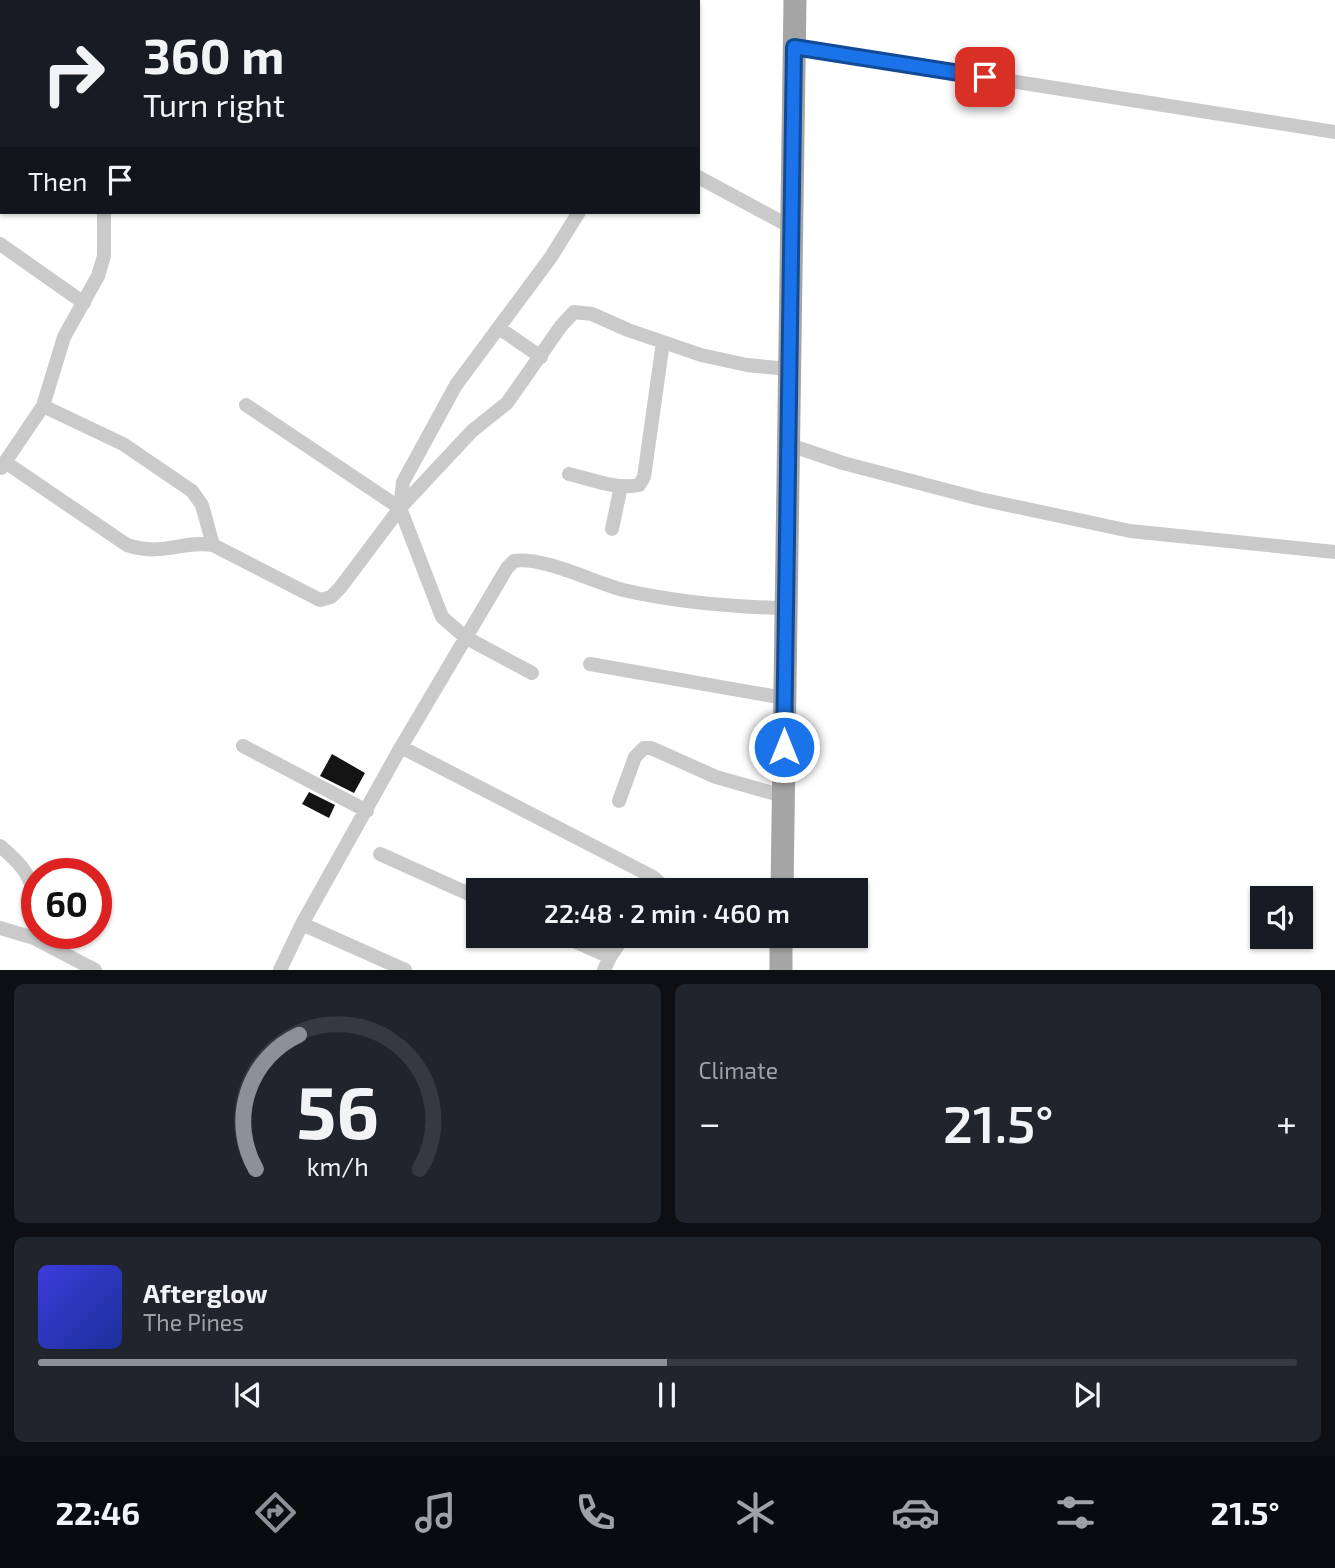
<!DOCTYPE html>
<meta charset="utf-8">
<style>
:root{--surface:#171b24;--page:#20242c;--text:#f1f3f6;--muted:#9ea1a6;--line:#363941;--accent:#8c9099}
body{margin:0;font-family:"Exo 2",sans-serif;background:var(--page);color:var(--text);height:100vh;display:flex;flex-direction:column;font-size:26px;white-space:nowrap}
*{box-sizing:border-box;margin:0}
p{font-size:23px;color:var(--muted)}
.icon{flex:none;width:38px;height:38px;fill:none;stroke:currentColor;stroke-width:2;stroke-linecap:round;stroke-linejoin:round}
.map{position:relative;height:970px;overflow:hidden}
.panel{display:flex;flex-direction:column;gap:14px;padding:14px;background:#0d0f14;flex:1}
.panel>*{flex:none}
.top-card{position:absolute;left:0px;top:0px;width:700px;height:214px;box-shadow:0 2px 5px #0004;background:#171b24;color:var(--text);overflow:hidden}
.fabs{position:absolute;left:1250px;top:886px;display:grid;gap:14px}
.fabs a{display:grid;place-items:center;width:63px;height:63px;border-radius:0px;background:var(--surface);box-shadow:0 2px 5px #0004;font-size:35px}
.speed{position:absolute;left:21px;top:858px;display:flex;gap:14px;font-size:35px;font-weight:700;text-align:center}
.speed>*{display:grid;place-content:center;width:91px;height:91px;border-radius:50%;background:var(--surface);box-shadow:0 2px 5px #0004;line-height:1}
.speed .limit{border:10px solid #d22;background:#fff;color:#111}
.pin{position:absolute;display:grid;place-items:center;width:60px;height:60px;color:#fff;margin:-30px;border-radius:14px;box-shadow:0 4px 10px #0006}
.me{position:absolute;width:77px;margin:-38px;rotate:0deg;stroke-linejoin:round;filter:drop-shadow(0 0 5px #0008)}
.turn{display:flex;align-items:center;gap:24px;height:147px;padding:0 28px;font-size:32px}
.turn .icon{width:91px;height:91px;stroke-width:2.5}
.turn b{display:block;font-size:49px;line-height:60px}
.then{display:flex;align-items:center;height:66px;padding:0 28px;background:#0003;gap:14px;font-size:26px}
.big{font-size:52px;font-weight:600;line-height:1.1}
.panel .widget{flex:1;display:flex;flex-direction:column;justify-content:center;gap:10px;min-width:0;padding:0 24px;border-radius:10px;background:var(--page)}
.panel .dial{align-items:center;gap:0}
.dial svg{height:182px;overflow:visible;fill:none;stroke:var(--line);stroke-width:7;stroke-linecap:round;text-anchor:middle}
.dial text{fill:var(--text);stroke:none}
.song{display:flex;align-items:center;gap:21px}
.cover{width:84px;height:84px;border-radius:10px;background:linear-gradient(135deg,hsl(240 70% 55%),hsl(230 70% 35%))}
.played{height:7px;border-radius:4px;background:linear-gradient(90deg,var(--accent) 50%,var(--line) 50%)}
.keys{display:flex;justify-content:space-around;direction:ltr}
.heat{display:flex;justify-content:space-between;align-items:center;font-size:38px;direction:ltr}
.panel .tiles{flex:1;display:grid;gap:14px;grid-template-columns:1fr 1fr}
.widget:last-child{grid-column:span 2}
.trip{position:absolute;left:466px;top:878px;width:402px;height:70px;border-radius:0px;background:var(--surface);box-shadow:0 2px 5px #0004;font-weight:600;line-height:70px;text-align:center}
.tab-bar{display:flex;height:112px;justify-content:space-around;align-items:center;background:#090b0e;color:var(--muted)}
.tab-bar .icon{width:49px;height:49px}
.tab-bar .current{color:var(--accent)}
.tab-bar b{font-size:32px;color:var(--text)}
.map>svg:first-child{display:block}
.building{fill:#141414}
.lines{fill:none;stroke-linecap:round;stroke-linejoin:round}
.minor{stroke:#cacaca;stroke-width:14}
.primary{stroke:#a5a5a5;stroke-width:23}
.route-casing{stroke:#114b97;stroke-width:18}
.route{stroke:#1a73e8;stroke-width:12}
</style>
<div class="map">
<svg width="1335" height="970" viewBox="0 0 1335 970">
<rect width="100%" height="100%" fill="#fff"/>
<path class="building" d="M332 754 365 773 354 793 320 776Z
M309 792 335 805 329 818 302 804Z
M96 885 111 893 96 919Z"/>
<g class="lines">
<path class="minor" d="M10 0 14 2
M309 0 310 2
M381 0 384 2
M487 0V2
M541 0 543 2
M629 0 631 2
M63 2 64 0
M183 2 184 0
M401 2 402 0
M574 2 577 0
M645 2 646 0
M794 47 1335 132
M0 77 2 78
M0 98 2 94
M698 177 791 227
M0 244 84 303
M499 328 541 357
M246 405 400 508
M43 406 123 444 192 491 202 505 213 545
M787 444 843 463 980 499 1130 531 1335 552
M5 462 127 545C163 557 183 540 213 545L320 600 331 597 340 588 400 508 472 431 507 403 561 326 574 312 592 314 628 330 701 355 747 365 789 369
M1 468 43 406 64 337 98 276 104 256V212
M569 474C590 479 617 490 639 485L644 477 663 342
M612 529 621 486
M590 664 784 698
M532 673 465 637 442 617 400 508 403 482 456 385 551 257 579 212
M243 746 367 811
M401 747 653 877 661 884 662 891
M619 801 635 757 644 748H651L716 777 783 796
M0 846C24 866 32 877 37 908
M380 854 478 898
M302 924 405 970
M0 928 34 938 95 970
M563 936 610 957
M280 970 302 924 401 747 507 568 514 561C542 556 593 582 623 590 676 602 730 607 785 608
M604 970 610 957 624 936"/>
<path class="primary" d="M782 891 795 0
M781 970V936"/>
</g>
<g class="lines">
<g class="route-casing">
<path id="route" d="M784 747 794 47 985 77"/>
</g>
<use href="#route" class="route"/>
</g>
</svg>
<div class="fabs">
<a><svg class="icon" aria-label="sound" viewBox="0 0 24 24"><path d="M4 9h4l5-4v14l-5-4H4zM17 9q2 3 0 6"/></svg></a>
</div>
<div class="speed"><div class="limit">60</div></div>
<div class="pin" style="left:985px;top:77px;background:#d93025"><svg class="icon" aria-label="arrive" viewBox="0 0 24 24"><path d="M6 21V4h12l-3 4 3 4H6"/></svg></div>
<svg class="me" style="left:784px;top:747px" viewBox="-20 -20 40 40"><circle r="17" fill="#1a73e8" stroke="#fff" stroke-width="3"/><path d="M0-11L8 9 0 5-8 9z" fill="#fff"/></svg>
<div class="trip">22:48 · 2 min · 460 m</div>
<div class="top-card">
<div class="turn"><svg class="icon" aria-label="right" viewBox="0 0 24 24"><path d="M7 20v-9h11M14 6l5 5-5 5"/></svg><div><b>360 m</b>Turn right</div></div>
<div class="then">Then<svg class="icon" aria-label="arrive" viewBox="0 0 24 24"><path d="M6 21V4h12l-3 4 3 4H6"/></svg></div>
</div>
</div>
<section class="panel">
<div class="tiles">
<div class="widget dial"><svg viewBox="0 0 100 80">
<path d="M14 69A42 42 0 1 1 86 69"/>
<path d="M14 69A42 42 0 0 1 33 10" stroke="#8c9099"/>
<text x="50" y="56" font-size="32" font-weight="700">56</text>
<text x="50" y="72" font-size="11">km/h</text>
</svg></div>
<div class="widget"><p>Climate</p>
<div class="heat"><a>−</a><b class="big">21.5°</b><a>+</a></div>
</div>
<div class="widget">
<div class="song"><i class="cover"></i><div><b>Afterglow</b><p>The Pines</p></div></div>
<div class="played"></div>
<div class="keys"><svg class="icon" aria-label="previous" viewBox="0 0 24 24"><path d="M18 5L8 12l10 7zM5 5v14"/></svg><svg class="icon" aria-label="pause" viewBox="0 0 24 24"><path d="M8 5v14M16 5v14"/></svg><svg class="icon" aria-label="next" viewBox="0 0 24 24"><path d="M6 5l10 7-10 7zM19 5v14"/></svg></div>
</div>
</div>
</section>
<nav class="tab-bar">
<b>22:46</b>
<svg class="icon current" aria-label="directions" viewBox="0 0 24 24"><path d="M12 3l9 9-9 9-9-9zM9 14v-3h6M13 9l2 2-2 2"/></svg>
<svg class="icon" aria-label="music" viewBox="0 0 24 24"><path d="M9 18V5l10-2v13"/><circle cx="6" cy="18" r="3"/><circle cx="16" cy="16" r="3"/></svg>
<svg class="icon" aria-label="phone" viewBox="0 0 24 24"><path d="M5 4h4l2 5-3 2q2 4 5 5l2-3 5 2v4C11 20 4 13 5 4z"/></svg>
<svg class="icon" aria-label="climate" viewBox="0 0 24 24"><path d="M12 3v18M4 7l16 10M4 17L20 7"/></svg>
<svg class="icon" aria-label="car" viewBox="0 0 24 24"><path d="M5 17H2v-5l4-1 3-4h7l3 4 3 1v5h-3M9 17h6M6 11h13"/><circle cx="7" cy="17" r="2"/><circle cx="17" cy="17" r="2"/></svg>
<svg class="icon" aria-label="filters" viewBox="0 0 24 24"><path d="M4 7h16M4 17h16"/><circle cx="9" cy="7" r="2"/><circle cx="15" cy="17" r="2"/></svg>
<b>21.5°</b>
</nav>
